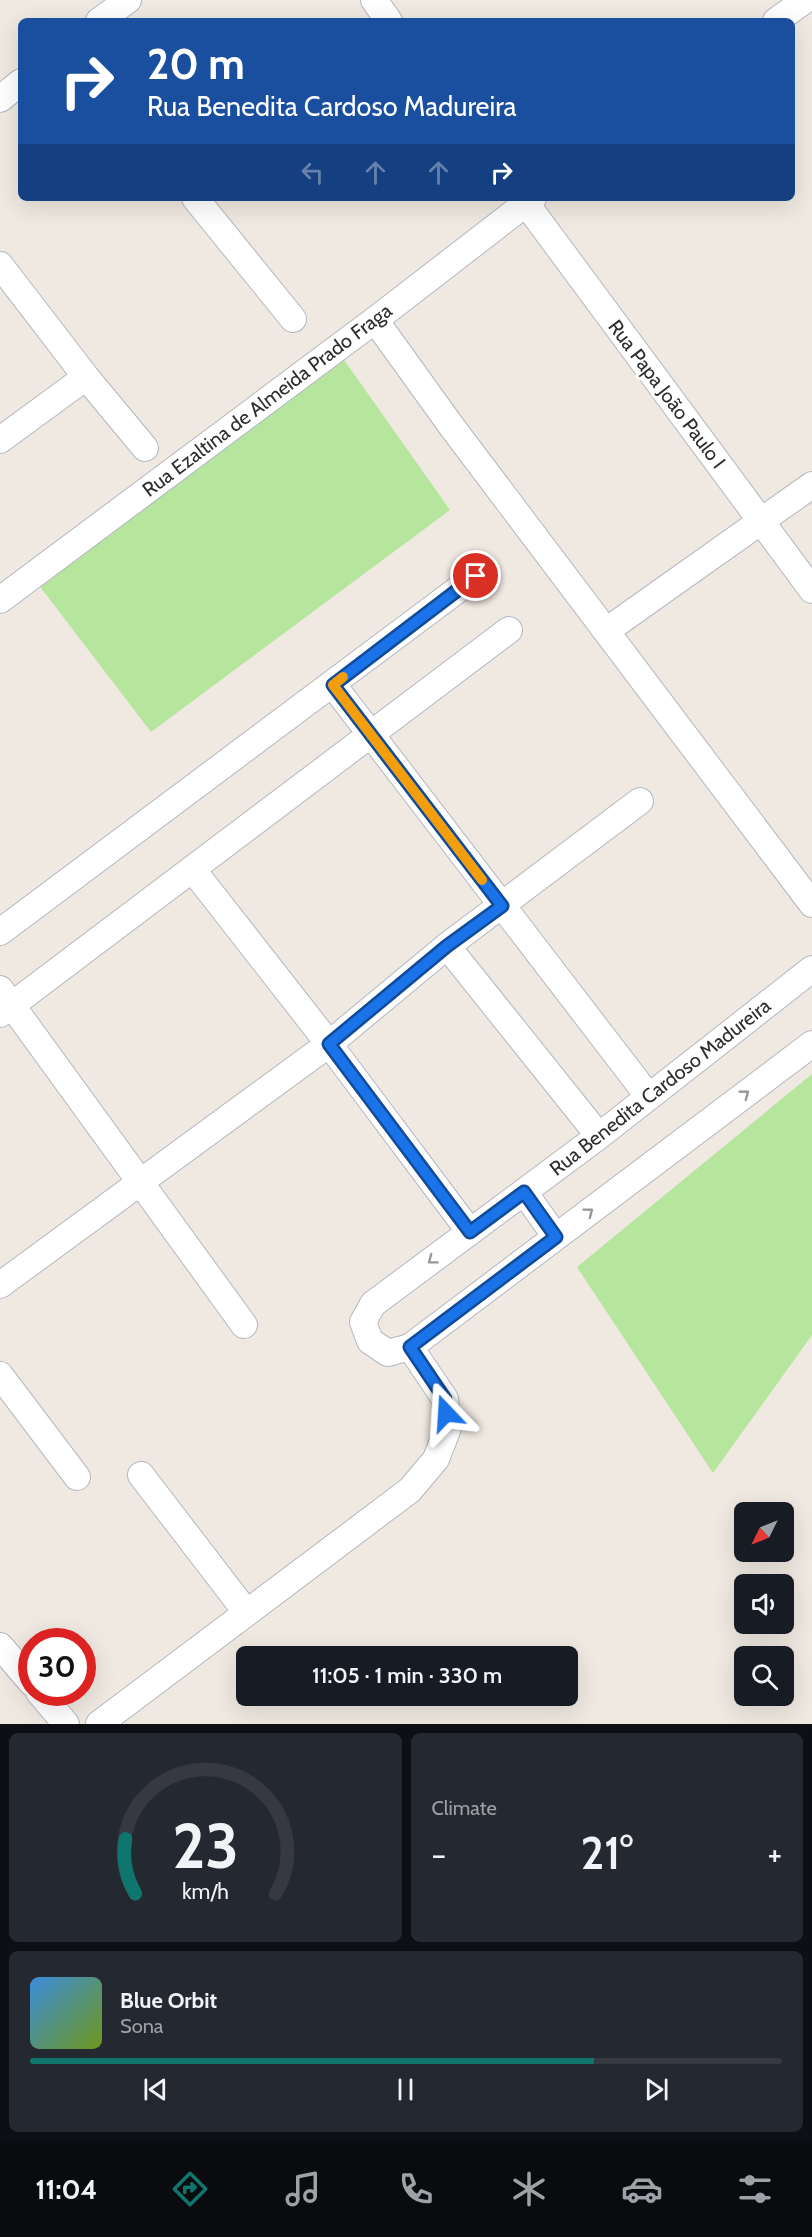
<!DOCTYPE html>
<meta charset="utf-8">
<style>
:root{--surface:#171b24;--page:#242831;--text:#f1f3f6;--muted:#9ea1a6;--line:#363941;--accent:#0f766e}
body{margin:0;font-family:Cabin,sans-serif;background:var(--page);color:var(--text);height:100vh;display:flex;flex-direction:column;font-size:22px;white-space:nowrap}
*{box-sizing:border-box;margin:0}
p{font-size:20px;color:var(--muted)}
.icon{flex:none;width:33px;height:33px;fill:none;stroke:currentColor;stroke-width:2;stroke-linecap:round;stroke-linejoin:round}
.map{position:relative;height:1724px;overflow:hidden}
.sheet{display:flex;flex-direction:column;gap:9px;padding:9px;background:#0d0f14;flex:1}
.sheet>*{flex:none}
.guide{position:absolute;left:18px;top:18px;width:777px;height:183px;border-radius:9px;box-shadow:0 6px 24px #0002;background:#1a4fa0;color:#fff;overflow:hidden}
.needle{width:39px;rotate:227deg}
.tools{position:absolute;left:734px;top:1502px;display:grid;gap:12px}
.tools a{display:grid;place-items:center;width:60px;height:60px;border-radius:9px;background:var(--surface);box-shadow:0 6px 24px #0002;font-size:30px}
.speed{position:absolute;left:18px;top:1628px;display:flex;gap:12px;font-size:30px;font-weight:700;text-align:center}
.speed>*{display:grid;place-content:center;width:78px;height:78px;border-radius:50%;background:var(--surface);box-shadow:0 6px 24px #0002;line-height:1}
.speed .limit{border:9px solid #d22;background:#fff;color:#111}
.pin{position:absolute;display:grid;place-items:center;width:51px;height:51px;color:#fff;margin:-26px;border:3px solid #fff;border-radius:50%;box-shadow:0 2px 6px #0007}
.me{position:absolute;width:66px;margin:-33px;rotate:340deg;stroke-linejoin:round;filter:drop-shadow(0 0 4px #0008)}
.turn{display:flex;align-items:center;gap:21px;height:126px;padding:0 30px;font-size:27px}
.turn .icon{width:78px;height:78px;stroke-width:2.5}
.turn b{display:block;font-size:42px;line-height:51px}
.lanes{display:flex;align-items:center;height:57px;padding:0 30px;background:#0003;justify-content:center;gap:30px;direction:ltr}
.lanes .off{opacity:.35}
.big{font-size:45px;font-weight:600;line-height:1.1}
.sheet .widget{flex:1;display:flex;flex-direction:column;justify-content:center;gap:9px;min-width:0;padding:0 21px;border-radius:9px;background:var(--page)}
.sheet .dial{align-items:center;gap:0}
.dial svg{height:156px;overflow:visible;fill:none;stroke:var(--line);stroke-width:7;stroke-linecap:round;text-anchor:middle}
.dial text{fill:var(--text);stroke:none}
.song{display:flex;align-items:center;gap:18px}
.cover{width:72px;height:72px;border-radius:9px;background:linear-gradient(135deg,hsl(210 70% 55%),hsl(80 70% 35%))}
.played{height:6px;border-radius:3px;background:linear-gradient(90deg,var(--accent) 75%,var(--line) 75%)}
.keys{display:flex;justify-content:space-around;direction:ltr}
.heat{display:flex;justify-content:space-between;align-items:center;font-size:33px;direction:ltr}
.sheet .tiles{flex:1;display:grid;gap:9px;grid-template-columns:1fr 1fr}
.widget:last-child{grid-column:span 2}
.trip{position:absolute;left:236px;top:1646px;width:342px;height:60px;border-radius:9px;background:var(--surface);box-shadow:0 6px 24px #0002;font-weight:600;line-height:60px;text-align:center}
.tabs{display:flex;height:96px;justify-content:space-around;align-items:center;background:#090b0e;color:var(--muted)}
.tabs .icon{width:42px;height:42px}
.tabs .on{color:var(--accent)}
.tabs b{font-size:27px;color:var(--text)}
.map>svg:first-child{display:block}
.green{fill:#b6e59e}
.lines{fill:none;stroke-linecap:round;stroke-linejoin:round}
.street-casing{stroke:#b4b7c1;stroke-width:28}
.street{stroke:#fff;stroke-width:26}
.oneway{stroke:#969696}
.route-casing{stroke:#114b97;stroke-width:15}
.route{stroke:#1a73e8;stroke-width:10}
.slow{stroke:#f59e0b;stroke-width:10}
.labels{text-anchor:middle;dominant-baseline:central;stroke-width:6;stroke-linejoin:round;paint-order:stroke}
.street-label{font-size:20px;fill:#2e2e2e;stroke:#fff}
</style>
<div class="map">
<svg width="812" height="1724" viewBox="0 0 812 1724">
<rect width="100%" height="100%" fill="#efe9e1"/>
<path class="green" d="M342 357 450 510 151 732 38 584Z
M812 1074V1335L713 1473 577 1267Z"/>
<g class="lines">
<g class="street-casing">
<path id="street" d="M374 0 389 21
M99 21 128 0
M776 21 805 0
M0 99 21 82
M195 198 293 319
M522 198 812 590
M0 265 86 377 145 448
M375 320 452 427 812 904
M0 440 86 377
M0 600 375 320 533 198
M606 631 812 485
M333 685 649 1097
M193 870 329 1044 470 1232
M0 932 476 576
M447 946 599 1136
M812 969 599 1136 373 1304 363 1322 370 1341 388 1353 410 1347 812 1044
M0 989 244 1325
M0 1014 509 630
M524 1192 556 1237
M0 1285 329 1044 447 946 640 801
M0 1375 77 1477
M141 1475 247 1613
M0 1646 32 1683
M39 1692 66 1724
M99 1724 410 1490 436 1459 448 1428 445 1399 410 1347"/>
</g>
<use href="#street" class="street"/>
</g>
<defs><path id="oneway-chevron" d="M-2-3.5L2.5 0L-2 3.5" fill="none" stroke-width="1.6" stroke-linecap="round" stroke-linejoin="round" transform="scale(1.5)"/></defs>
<g class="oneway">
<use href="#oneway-chevron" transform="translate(745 1094) rotate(-37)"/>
<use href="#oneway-chevron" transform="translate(589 1212) rotate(-37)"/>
<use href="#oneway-chevron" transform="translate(432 1260) rotate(143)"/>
</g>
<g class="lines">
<g class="route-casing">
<path id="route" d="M446 1413 445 1399 410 1347 556 1237 524 1192 470 1232 329 1044 447 946 502 906 333 685 476 576"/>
</g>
<use href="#route" class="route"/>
<path class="slow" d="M343 677 333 685 482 880"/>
</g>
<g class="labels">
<g class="street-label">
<text transform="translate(667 394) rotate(53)">Rua Papa João Paulo I</text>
<text transform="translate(267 400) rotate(-37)">Rua Ezaltina de Almeida Prado Fraga</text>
<text transform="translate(660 1087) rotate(-38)">Rua Benedita Cardoso Madureira</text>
</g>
</g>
</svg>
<div class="tools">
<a><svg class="needle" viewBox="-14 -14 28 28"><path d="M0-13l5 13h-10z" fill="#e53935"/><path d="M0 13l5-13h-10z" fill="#9ea1a6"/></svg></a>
<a><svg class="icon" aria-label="sound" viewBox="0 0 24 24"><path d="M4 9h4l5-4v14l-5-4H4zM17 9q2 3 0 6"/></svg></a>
<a><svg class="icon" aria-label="search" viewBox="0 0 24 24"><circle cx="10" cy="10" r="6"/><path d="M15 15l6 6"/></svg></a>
</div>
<div class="speed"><div class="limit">30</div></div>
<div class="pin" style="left:476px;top:576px;background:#d93025"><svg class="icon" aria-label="arrive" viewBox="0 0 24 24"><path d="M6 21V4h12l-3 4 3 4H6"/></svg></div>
<svg class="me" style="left:446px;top:1413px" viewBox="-20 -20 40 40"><path d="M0-17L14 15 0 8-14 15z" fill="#1a73e8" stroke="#fff" stroke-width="4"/></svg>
<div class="trip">11:05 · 1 min · 330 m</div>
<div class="guide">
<div class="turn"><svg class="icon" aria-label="right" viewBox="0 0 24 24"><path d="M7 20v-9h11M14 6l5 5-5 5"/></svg><div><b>20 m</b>Rua Benedita Cardoso Madureira</div></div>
<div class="lanes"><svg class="icon off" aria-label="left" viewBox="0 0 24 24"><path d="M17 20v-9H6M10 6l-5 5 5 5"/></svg><svg class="icon off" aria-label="ahead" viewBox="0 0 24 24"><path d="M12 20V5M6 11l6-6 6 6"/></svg><svg class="icon off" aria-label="ahead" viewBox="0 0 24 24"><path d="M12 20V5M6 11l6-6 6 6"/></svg><svg class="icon" aria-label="right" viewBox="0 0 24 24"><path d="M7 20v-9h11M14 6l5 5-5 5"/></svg></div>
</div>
</div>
<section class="sheet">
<div class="tiles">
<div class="widget dial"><svg viewBox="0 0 100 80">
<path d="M14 69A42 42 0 1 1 86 69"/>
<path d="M14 69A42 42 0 0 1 9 41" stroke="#0f766e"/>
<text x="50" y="56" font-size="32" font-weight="700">23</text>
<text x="50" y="72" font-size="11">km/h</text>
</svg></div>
<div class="widget"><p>Climate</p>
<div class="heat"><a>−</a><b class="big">21°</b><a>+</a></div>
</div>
<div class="widget">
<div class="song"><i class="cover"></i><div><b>Blue Orbit</b><p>Sona</p></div></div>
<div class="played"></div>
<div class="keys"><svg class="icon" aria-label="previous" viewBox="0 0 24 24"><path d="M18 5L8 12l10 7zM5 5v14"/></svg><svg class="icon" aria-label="pause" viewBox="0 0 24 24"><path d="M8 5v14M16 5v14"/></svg><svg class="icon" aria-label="next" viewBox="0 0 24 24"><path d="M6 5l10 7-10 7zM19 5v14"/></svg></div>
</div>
</div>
</section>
<nav class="tabs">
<b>11:04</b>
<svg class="icon on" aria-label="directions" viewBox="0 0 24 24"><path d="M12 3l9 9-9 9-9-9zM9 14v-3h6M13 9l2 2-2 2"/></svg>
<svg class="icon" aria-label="music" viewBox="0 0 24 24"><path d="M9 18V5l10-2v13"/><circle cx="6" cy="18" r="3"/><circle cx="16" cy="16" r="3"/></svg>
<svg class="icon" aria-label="phone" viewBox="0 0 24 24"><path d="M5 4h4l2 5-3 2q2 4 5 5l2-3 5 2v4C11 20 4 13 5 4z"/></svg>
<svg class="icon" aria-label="climate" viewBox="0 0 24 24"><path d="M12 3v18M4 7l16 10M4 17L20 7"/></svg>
<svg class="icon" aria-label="car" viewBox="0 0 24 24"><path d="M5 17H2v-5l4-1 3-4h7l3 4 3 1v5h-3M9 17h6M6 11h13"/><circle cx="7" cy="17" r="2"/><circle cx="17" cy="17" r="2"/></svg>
<svg class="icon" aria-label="filters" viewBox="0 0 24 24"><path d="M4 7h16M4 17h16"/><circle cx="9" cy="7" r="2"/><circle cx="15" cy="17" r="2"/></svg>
</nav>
